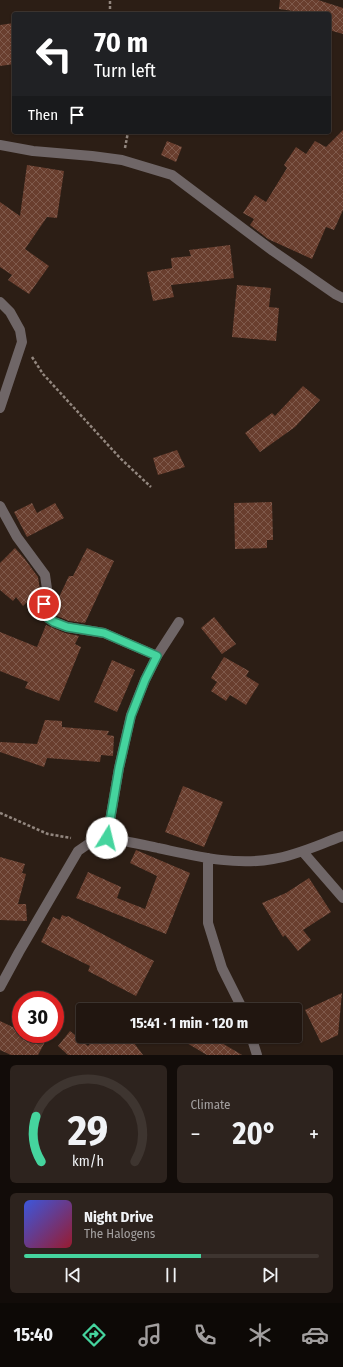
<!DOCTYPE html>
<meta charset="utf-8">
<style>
:root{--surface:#211610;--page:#2d231e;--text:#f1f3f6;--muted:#a29f9f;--line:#3e3530;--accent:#45d49e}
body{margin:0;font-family:"Fira Sans Condensed",sans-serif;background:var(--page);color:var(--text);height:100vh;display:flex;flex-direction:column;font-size:15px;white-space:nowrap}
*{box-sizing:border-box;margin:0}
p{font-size:13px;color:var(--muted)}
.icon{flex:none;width:22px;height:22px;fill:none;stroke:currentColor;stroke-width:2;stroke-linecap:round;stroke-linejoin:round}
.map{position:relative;height:1055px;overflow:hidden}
.sheet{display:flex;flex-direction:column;gap:10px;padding:10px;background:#120c09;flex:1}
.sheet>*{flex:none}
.guide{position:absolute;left:12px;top:12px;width:319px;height:122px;border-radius:4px;box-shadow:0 1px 3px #0004,0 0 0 1px var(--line);background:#202124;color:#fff;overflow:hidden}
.speed{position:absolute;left:12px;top:991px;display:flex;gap:8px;font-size:20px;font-weight:700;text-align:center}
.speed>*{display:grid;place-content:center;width:52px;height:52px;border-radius:50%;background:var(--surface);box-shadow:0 1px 3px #0004,0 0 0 1px var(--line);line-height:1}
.speed .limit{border:6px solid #d22;background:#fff;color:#111}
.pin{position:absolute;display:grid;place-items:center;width:34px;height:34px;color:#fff;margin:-17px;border:2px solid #fff;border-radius:50%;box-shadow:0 1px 4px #0007}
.me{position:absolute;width:44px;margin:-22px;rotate:9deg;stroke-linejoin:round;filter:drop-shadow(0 0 3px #0008)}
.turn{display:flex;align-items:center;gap:14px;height:84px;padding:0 16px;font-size:18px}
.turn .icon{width:52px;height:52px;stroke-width:2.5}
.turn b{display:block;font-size:28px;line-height:34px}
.then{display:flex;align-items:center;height:38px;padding:0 16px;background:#0003;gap:8px;font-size:15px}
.big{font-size:30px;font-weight:700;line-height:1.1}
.sheet .card{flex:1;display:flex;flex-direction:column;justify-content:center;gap:6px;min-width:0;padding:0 14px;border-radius:6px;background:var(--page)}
.sheet .dial{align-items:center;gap:0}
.dial svg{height:104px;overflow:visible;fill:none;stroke:var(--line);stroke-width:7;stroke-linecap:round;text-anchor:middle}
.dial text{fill:var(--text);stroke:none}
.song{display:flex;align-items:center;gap:12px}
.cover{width:48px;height:48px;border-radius:6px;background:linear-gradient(135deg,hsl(230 70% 55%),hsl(350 70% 35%))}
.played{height:4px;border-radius:2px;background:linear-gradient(90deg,var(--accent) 60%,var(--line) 60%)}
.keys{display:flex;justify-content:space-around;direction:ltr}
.heat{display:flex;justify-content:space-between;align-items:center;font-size:22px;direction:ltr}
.sheet .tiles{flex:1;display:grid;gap:10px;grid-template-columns:1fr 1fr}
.card:last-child{grid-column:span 2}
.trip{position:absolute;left:76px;top:1003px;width:226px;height:40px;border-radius:4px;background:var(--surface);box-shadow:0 1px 3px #0004,0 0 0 1px var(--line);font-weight:700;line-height:40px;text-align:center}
.menu{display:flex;height:64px;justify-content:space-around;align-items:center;background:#0d0906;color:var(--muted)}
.menu .icon{width:28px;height:28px}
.menu .on{color:var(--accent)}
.menu b{font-size:18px;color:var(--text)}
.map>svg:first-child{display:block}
.building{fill:url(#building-cross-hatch)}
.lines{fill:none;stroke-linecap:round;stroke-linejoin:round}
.path{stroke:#93877f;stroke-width:2.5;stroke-dasharray:3 2;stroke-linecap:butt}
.street{stroke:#6f6667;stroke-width:10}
.route-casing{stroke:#2d8a67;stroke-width:10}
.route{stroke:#45d49e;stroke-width:7}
</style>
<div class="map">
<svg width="343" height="1055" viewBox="0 0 343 1055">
<defs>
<pattern id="building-cross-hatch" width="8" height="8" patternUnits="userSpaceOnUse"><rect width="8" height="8" fill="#693e2e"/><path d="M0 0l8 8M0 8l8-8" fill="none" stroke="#7f5a4c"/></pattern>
</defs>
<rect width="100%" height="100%" fill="#2c1e15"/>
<path class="building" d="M280 0H318L343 8V34L329 30V14H315L279 9Z
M14 23V64L0 66V25Z
M343 130V210L334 230 326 227 312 259 268 239 250 225 254 219 243 213 255 195 266 202 287 168 284 165 296 147 306 154 315 141 326 147Z
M167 141 182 147 176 162 161 155Z
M27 165 64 171 57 218 47 217 25 249 49 266 29 294 8 280 12 275 0 267V202L20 216Z
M230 245 234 278 171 285 174 297 153 301 147 272 172 268 171 258 191 256 189 250Z
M237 285 271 288 269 307 279 308 276 341 232 337Z
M303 386 320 400 295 427 260 452 245 433 272 413 275 416Z
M177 450 185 467 158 475 153 458Z
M272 502 273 540H267V548L235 549 234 503Z
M32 503 37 513 55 503 64 518 27 537 14 512Z
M15 548 24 558 38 577 40 590 23 606 16 597 13 601 0 590V563Z
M87 548 114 561 85 623 69 621 57 616 52 612 69 576H73Z
M214 617 236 644 222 654 201 628Z
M46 625 65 633 79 636 75 644 81 647 59 701 25 688 28 682 0 671V632L37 647Z
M224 657 249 671 246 676 259 684 246 705 230 695 226 701 211 691 217 682 211 678Z
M112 660 135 670 117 712 94 702Z
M45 720 62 721V727L109 731 107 735 114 736 113 756 101 755 100 762 47 758 44 767 0 752V742L37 744Z
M183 786 223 802 204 847 165 832Z
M136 850 190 873 166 934 76 898 88 872 121 887 117 898 145 909 157 876 130 863Z
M0 857 25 864 22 873 26 874 18 904H26L27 921 0 920Z
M309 878 331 912 303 930 311 940 298 951 285 935 283 937 262 903 286 893Z
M62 915 67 917 68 916 154 961 136 996 88 971 90 966 41 942 53 917 60 920Z
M342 993 338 1035 321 1043 305 1010Z
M0 1021 21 1031V1034H28L45 1042 38 1055H11L0 1050Z
M70 1031 88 1046 97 1036H140L134 1043 143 1055H68L58 1046Z
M175 1036H210L242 1055H207Z"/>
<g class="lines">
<path class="path" d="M110 14V0
M125 148 128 132
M32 357 43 374 120 458 151 487
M0 813 48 834 71 838"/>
<path class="street" d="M0 145 33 151 92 156 122 160 172 175 273 251 335 294 343 298
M0 302 10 312 20 330 22 342 0 408
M0 506 17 537 45 575 47 589 44 604 45 612 48 618 54 622 67 627 104 633 157 656
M107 838 119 768 131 715 145 680 157 656 179 622
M303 852 343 898
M208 858V923L222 968 243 1010
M0 987 19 952 78 851 94 840 107 838C124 841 141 844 158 848 196 856 234 866 273 859 298 855 320 844 343 836
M251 1036 257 1055"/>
</g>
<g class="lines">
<g class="route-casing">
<path id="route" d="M44 604 45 612 48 618 54 622 67 627 104 633 157 656 145 680 131 716 119 768 107 838"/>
</g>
<use href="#route" class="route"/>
</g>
</svg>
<div class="speed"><div class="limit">30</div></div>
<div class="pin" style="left:44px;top:604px;background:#d93025"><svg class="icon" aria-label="arrive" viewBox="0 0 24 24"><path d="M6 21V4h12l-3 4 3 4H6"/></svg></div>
<svg class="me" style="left:107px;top:838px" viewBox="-20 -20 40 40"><circle r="19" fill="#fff"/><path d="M0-13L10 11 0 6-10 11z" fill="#45d49e"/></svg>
<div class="trip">15:41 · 1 min · 120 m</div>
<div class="guide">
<div class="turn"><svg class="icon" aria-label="left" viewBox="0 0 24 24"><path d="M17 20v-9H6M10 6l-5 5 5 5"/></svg><div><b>70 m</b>Turn left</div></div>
<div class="then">Then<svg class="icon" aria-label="arrive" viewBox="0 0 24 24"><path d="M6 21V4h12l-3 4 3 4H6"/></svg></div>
</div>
</div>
<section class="sheet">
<div class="tiles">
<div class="card dial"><svg viewBox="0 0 100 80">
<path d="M14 69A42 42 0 1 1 86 69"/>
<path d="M14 69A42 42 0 0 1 10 34" stroke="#45d49e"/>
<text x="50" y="56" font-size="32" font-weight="700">29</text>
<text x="50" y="72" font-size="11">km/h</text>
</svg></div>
<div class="card"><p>Climate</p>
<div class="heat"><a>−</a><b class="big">20°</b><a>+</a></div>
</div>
<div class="card">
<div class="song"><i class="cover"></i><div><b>Night Drive</b><p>The Halogens</p></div></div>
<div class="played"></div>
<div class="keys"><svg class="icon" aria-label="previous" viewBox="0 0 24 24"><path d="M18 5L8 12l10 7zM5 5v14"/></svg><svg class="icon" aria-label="pause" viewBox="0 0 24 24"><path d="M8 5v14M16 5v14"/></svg><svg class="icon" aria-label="next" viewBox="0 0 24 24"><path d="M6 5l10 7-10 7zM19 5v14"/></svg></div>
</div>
</div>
</section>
<nav class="menu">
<b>15:40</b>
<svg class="icon on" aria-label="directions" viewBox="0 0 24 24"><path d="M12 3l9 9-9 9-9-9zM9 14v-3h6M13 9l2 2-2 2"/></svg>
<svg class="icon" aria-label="music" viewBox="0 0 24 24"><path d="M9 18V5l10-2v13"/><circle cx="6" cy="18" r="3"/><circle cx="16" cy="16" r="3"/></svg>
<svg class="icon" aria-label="phone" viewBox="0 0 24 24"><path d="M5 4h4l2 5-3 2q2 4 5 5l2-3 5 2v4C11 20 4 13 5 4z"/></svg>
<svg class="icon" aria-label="climate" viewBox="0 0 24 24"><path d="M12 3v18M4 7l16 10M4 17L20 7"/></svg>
<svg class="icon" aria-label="car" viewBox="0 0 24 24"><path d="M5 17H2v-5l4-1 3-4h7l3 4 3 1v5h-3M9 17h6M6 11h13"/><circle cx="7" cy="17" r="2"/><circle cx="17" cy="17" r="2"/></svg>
</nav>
